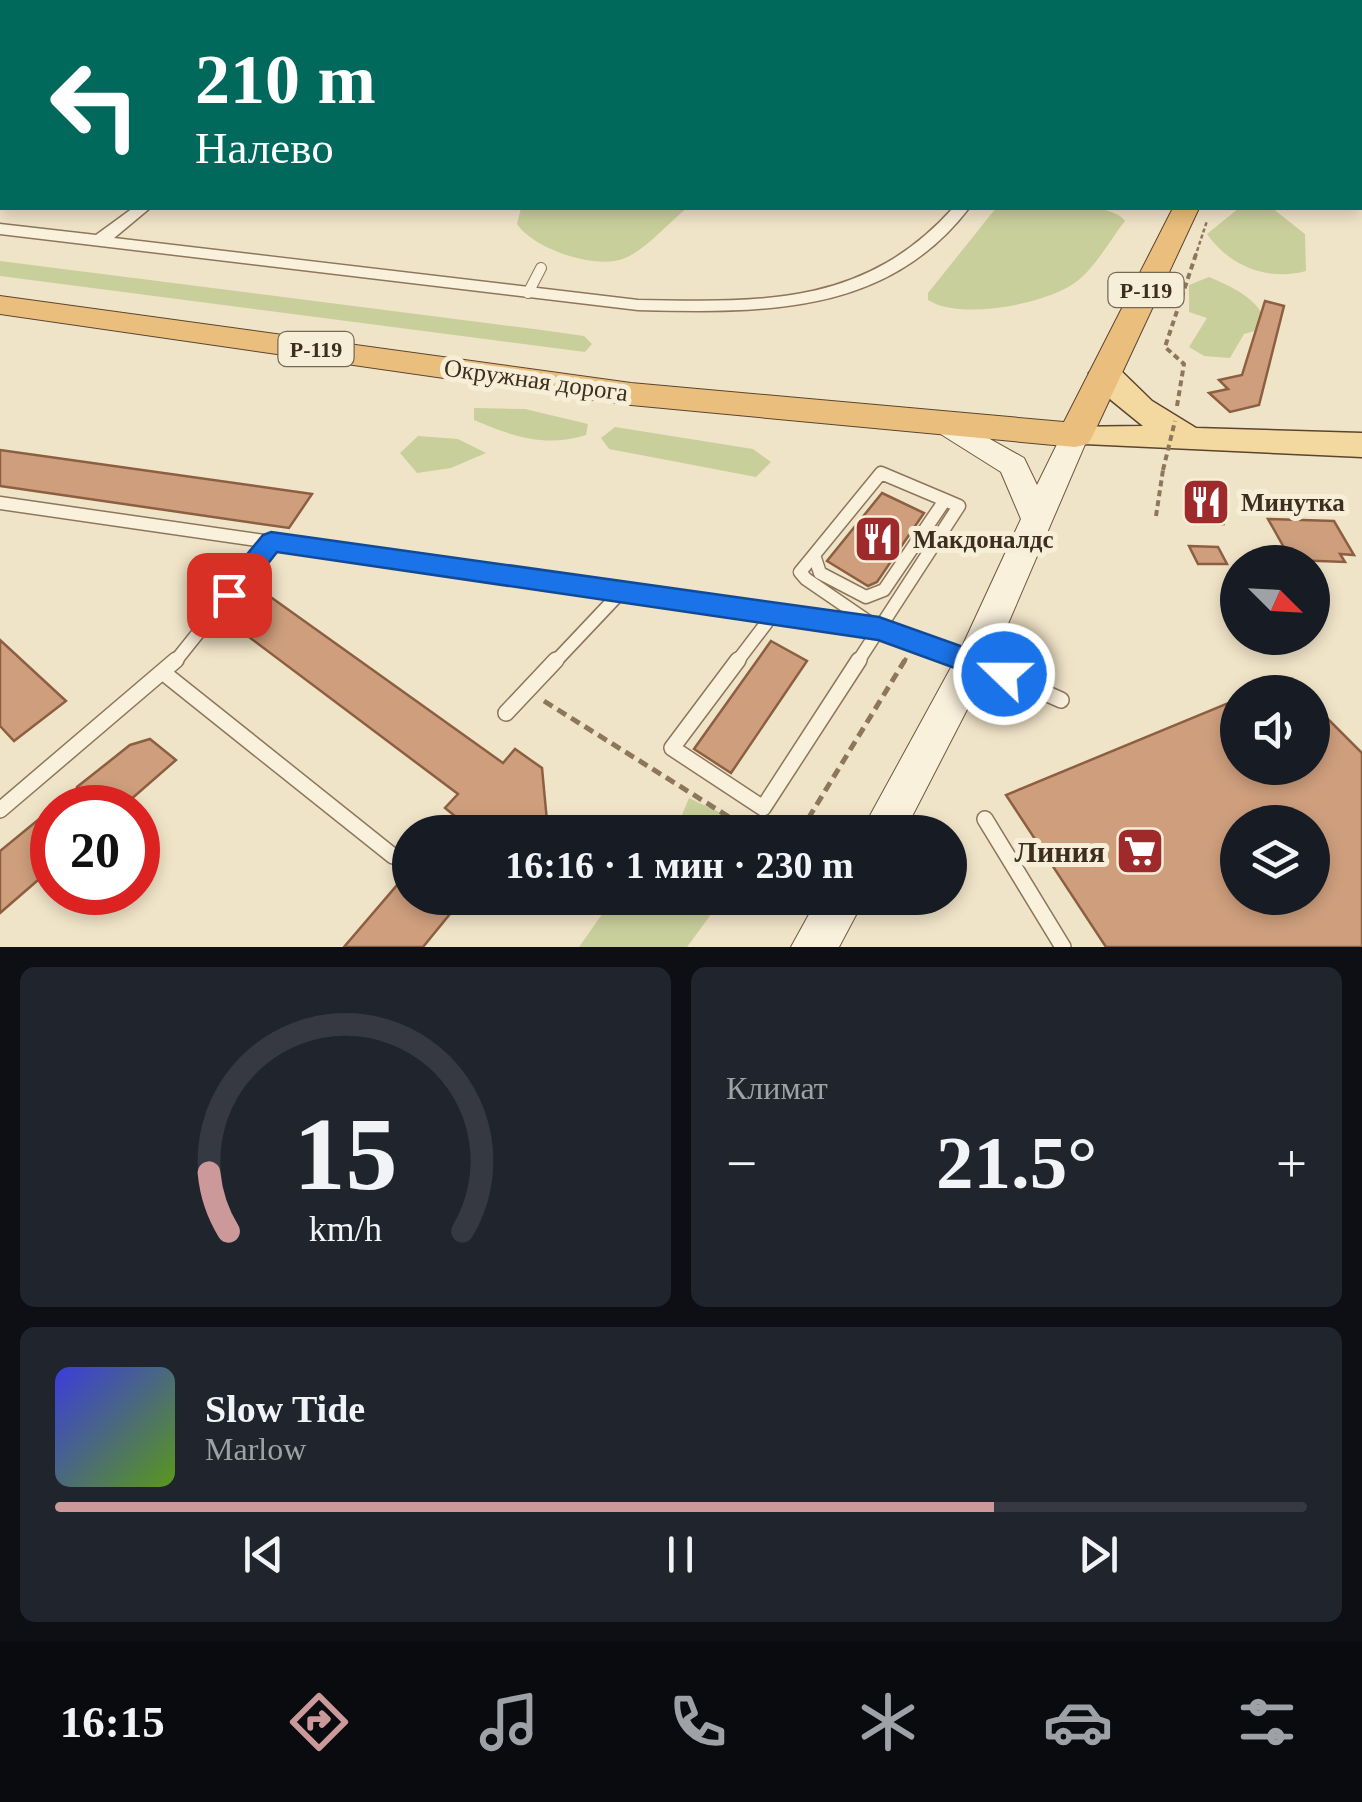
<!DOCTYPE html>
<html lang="ru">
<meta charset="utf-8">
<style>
:root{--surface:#171b24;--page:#20242c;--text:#f1f3f6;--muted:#9ea1a6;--line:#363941;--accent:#cc999b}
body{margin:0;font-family:Georgia,serif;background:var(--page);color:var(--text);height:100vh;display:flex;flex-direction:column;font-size:38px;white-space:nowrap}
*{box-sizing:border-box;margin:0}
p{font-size:32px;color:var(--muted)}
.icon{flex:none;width:55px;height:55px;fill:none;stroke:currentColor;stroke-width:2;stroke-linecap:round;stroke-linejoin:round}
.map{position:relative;height:947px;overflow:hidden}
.sheet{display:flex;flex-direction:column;gap:20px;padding:20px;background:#0d0f14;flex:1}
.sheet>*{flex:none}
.banner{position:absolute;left:0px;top:0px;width:1362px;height:210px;box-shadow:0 5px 15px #0003;background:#00695c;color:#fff;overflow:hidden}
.needle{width:65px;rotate:114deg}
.tools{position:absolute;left:1220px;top:545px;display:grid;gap:20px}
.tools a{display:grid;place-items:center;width:110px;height:110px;border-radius:50%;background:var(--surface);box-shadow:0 5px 15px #0003;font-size:50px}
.speed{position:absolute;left:30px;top:785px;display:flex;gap:20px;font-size:50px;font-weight:700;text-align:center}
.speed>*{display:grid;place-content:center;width:130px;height:130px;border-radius:50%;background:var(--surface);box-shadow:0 5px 15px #0003;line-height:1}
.speed .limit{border:15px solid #d22;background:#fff;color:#111}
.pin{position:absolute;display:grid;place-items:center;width:85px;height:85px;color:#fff;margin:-42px;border-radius:20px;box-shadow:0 5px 15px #0006}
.me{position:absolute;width:110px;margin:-55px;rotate:292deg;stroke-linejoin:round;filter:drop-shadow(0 0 8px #0008)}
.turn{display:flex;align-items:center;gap:35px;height:210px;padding:0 30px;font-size:45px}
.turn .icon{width:130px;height:130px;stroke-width:2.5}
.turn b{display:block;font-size:70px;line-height:85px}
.big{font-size:75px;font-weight:600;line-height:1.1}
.sheet .widget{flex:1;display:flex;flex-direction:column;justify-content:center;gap:15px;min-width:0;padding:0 35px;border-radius:15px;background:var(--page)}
.sheet .dial{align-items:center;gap:0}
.dial svg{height:260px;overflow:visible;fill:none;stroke:var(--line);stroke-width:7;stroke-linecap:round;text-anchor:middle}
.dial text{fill:var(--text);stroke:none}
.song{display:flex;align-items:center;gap:30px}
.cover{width:120px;height:120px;border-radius:15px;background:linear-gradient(135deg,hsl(240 70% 55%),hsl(90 70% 35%))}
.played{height:10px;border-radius:5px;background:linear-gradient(90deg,var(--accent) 75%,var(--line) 75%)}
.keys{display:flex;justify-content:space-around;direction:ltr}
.heat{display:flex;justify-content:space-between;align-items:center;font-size:55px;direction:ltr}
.sheet .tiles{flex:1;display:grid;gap:20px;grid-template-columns:1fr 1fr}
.widget:last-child{grid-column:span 2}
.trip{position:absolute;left:392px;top:815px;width:575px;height:100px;border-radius:50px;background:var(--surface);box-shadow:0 5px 15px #0003;font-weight:600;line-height:100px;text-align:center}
.dock{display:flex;height:160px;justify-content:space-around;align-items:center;background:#090b0e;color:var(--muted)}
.dock .icon{width:70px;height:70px}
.dock .current{color:var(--accent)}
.dock b{font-size:45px;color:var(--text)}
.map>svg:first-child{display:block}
.green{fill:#c9cf9b}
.building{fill:#cf9f7d;stroke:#8d5f41;stroke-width:2.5;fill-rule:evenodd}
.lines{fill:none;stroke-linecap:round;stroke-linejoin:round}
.service-far3-casing{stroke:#8d765c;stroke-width:8}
.service-far2-casing{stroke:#8d765c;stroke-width:12}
.service-far1-casing{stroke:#8d765c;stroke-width:15}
.service-casing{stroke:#8d765c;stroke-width:18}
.minor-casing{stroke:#8d765c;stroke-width:3}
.secondary-casing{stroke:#6f573f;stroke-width:2}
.primary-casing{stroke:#5b4430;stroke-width:3}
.trunk-casing{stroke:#5b4430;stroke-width:2}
.path-far2{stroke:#8d765c;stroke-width:2.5;stroke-dasharray:4 2.5;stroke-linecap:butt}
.path-far1{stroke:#8d765c;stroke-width:4;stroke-dasharray:6 4;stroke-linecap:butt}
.path{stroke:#8d765c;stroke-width:5;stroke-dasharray:10 6;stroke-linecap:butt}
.service-far3{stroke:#faf1dc;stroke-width:6}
.service-far2{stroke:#faf1dc;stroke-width:10}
.service-far1{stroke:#faf1dc;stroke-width:12}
.service{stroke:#faf1dc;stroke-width:15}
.minor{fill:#faf1dc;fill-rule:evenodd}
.secondary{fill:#faf1dc;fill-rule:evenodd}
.primary{fill:#f3d9a0;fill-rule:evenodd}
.trunk{fill:#eabe7c;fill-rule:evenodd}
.path-bridge{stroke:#8d765c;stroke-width:4;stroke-dasharray:6 4;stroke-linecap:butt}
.route{fill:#1a73e8;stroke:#114b97;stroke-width:2.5}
.labels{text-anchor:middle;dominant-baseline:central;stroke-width:10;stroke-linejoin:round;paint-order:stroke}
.shield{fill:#f7eed8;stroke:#756857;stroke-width:2.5}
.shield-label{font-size:22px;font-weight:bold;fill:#3d2e20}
.street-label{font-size:25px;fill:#3d2e20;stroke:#f7eed8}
.poi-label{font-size:25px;font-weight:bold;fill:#3d2e20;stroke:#f7eed8;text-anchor:start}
.near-poi-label{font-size:30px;font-weight:bold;fill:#3d2e20;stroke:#f7eed8;text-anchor:end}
</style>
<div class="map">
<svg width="1362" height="947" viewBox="0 0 1362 947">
<rect width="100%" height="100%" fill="#f0e4c8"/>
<path class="green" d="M521 208H687C668 223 647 249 625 258 597 271 532 248 517 224Z
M996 208C1023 207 1111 199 1125 221 1110 240 1095 268 1076 282 1047 304 959 321 928 300V293Z
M1239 208H1272L1305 234 1306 271C1268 281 1230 267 1207 234Z
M0 261 542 330 584 336 592 344 585 352 0 276Z
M1209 277C1230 286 1266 301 1265 328L1244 334 1230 358 1204 356 1189 347 1207 318 1189 312V285Z
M474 408 525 409 588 424 586 435C545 448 511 436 474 420Z
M615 427 753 449 771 462 756 477 609 449 601 438Z
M418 436 458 439 486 453 451 468 417 473 400 453Z
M689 798 753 828V832H675Z
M624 898H723L687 947H579L605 910Z"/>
<path class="building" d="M1265 301 1284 306 1259 405 1230 412 1209 393 1228 389 1219 380 1242 375Z
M0 450 312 494 289 528 0 486Z
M882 493 924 513 877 582 868 586 827 561Z
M1188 498H1208L1223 524H1202Z
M1268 519 1334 521 1354 555 1340 554 1345 562 1291 560Z
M1189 546 1218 547 1227 564H1198Z
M265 593 503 763 515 749 542 768 548 832H443L456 817 445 808 458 794 229 622Z
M0 640 66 701 14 741 0 726Z
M771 641 807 661 731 773 694 749Z
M1238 699V768H1312V703L1362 753V947H1106L1006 795ZM1238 822H1312V898H1238Z
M150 739 176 760 121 808H75L77 787 130 745Z
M52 818V868L0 913V851L38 820Z
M410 870V898H463L423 947H344Z"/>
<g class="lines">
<g class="service-far3-casing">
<path id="service-far3" d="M953 2 958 0"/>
</g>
<g class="service-far2-casing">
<path id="service-far2" d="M528 293 541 268"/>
</g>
<g class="service-far1-casing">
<path id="service-far1" d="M881 473 945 500 884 590 866 597 820 573 814 555Z
M0 503 271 542
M814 555 800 572 806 579 879 629
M174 663 271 542 879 629 978 663
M554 663 622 591
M736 663 774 613
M857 663 959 506 945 500"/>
</g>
<g class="service-casing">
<path id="service" d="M738 660 672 748 763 808 859 660
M972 660 1061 700
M165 674 393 856
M506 713 556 660
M0 810 176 660
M985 819 1063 947"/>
</g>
<g class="minor-casing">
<path id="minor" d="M133 208H150L114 238 638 300C762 302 864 307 953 208H969C886 316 762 313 638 310L0 234V224L96 235Z"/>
</g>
<g class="secondary-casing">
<path id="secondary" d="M949 416 1024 458 1037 485 1065 428H1085L1089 435 992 661 904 832H861L960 651 1021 519 1001 472 939 433 935 426 939 419Z
M818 898H865L839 947H791Z"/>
</g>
<g class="primary-casing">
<path id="primary" d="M1105 363 1116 366 1152 401 1196 428 1362 433V457L1063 443 1058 435 1063 427 1143 426 1111 400 1089 373Z"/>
</g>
<g class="trunk-casing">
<path id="trunk" d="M1173 208H1199L1093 435 1088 444 1075 447 631 405 0 314V296L631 383 1064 422Z"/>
</g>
<path class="path-far2" d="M1195 257 1207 221"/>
<path class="path-far1" d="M1177 406 1184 364 1165 347 1196 254
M1156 516 1163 470
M903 663 907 657"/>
<path class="path" d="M544 701 753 832
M800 832 905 660"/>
<use href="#service-far3" class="service-far3"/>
<use href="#service-far2" class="service-far2"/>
<use href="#service-far1" class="service-far1"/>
<use href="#service" class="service"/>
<use href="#minor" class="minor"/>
<use href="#secondary" class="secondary"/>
<use href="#primary" class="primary"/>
<use href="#trunk" class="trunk"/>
<path class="path-bridge" d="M1163 470 1175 421"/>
</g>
<path class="route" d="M271 532 879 617 1014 665 1018 674 1014 683 1004 686 878 640 277 552 238 602H220L216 595 220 587 263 535Z"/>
<defs>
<g id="restaurant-square" transform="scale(2.5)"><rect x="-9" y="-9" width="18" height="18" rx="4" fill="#9e2a2b" stroke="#f7eed8"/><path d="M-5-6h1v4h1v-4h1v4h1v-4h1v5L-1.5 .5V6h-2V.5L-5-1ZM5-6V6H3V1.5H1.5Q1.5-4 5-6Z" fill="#fff"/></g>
<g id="supermarket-square" transform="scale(2.5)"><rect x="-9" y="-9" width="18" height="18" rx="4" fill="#9e2a2b" stroke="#f7eed8"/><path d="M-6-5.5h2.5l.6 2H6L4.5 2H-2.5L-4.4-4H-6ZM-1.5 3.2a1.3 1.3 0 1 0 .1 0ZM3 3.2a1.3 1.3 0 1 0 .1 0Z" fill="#fff"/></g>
</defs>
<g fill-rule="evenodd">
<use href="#restaurant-square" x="1206" y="502"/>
<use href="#restaurant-square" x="878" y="539"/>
<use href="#supermarket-square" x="1140" y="851"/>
</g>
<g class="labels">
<g class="shield">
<rect x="1108.5" y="273" width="75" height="34" rx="8"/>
<rect x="278.5" y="332" width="75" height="34" rx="8"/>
</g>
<g class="shield-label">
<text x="1146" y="290">Р-119</text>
<text x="316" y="349">Р-119</text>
</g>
<g class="street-label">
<text transform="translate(536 380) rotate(8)">Окружная дорога</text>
</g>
<g class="poi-label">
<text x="1241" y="502">Минутка</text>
<text x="913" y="539">Макдоналдс</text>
</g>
<g class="near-poi-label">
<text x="1105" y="851">Линия</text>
</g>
</g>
</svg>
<div class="tools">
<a><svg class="needle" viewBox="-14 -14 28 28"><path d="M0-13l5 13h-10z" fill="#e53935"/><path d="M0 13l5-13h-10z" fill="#9ea1a6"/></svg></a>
<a><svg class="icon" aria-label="sound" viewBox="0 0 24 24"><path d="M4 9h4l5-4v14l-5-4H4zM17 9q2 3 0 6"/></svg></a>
<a><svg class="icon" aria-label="layers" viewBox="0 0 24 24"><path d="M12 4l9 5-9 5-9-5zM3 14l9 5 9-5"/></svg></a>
</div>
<div class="speed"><div class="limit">20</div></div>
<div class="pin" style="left:229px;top:595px;background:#d93025"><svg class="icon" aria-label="arrive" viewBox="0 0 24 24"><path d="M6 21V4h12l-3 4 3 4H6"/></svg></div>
<svg class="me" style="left:1004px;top:674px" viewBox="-20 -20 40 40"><circle r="17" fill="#1a73e8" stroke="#fff" stroke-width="3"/><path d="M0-11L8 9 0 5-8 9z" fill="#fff"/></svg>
<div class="trip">16:16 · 1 мин · 230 m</div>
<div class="banner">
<div class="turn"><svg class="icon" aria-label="left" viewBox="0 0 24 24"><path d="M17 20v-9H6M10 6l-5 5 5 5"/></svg><div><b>210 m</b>Налево</div></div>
</div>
</div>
<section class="sheet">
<div class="tiles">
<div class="widget dial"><svg viewBox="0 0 100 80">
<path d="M14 69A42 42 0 1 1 86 69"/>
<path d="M14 69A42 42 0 0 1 8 51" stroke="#cc999b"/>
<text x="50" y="56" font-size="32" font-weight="700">15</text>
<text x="50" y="72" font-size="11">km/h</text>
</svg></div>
<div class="widget"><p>Климат</p>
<div class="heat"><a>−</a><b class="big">21.5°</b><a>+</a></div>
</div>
<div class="widget">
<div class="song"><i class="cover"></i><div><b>Slow Tide</b><p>Marlow</p></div></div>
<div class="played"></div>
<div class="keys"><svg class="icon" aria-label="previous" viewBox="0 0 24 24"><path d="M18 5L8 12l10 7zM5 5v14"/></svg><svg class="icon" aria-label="pause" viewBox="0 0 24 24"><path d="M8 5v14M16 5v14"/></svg><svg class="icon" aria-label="next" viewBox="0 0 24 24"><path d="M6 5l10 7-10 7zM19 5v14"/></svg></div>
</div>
</div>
</section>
<nav class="dock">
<b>16:15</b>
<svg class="icon current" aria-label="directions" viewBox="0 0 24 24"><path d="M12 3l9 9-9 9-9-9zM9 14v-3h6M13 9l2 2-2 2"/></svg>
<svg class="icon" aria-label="music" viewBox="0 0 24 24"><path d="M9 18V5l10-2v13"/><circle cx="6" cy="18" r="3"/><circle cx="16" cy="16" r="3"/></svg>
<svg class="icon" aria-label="phone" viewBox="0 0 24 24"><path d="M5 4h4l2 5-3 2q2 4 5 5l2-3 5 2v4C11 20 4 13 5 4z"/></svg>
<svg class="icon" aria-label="climate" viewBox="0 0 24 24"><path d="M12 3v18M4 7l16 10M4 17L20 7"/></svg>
<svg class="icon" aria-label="car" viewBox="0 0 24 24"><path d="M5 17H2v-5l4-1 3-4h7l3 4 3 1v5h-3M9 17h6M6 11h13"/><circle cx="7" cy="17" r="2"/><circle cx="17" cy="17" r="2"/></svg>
<svg class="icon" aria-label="filters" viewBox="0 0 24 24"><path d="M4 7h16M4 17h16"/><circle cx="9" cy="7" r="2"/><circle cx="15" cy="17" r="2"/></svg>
</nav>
